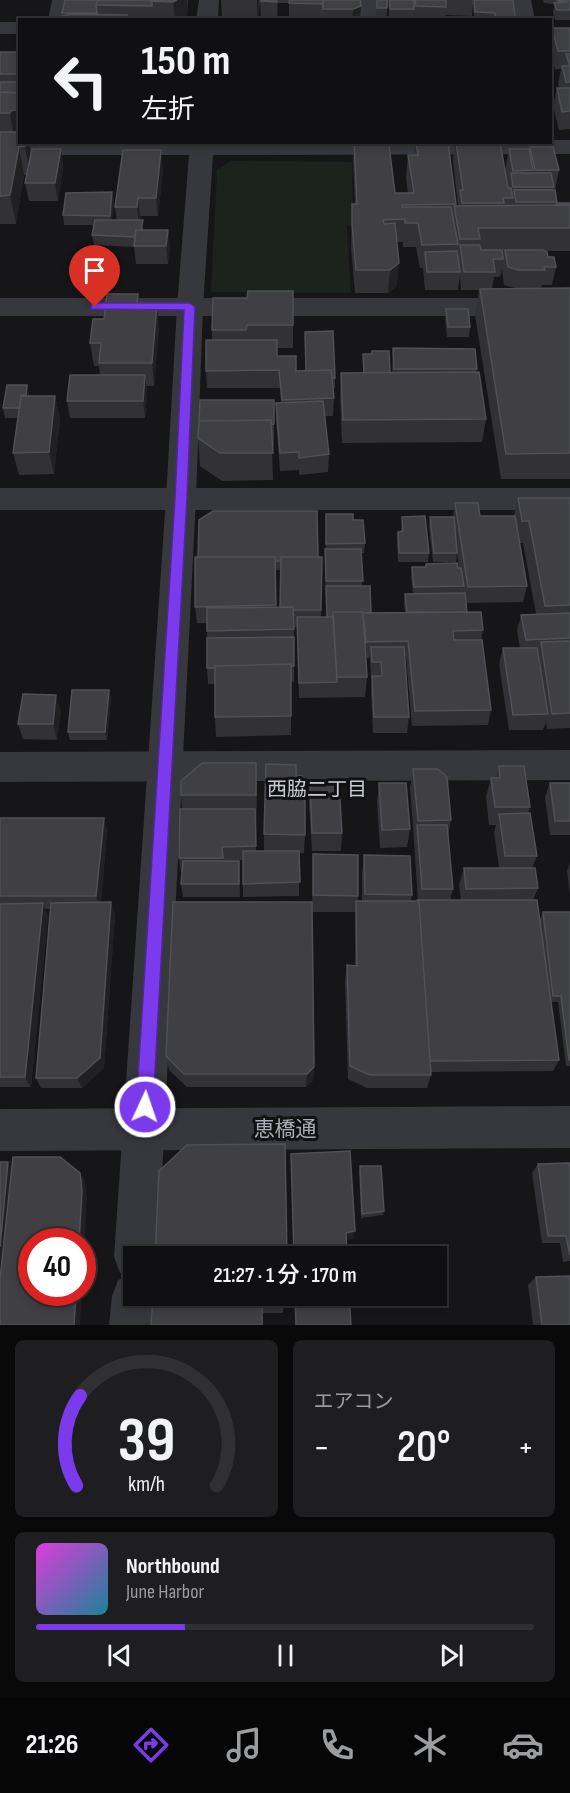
<!DOCTYPE html>
<html lang="ja">
<meta charset="utf-8">
<style>
:root{--surface:#101012;--page:#1e1e20;--text:#f1f3f6;--muted:#9c9d9f;--line:#303032;--accent:#7c3aed}
body{margin:0;font-family:"Sofia Sans Condensed","Noto Sans JP",sans-serif;background:var(--page);color:var(--text);height:100vh;display:flex;flex-direction:column;font-size:22px;white-space:nowrap}
*{box-sizing:border-box;margin:0}
p{font-size:20px;color:var(--muted)}
.icon{flex:none;width:33px;height:33px;fill:none;stroke:currentColor;stroke-width:2;stroke-linecap:round;stroke-linejoin:round}
.map{position:relative;height:1325px;overflow:hidden}
.side{display:flex;flex-direction:column;gap:15px;padding:15px;background:#09090a;flex:1}
.side>*{flex:none}
.guide{position:absolute;left:18px;top:18px;width:534px;height:126px;border-radius:0px;box-shadow:0 3px 9px #0003,0 0 0 2px var(--line);background:#101012;color:var(--text);overflow:hidden}
.speed{position:absolute;left:18px;top:1228px;display:flex;gap:12px;font-size:30px;font-weight:700;text-align:center}
.speed>*{display:grid;place-content:center;width:78px;height:78px;border-radius:50%;background:var(--surface);box-shadow:0 3px 9px #0003,0 0 0 2px var(--line);line-height:1}
.speed .limit{border:9px solid #d22;background:#fff;color:#111}
.pin{position:absolute;display:grid;place-items:center;width:51px;height:51px;color:#fff;margin:-62px -26px;border-radius:50% 50% 50% 0;rotate:-45deg;box-shadow:0 0 6px #0007}
.pin .icon{rotate:45deg}
.me{position:absolute;width:66px;margin:-33px;rotate:3deg;stroke-linejoin:round;filter:drop-shadow(0 0 4px #0008)}
.turn{display:flex;align-items:center;gap:21px;height:126px;padding:0 24px;font-size:27px}
.turn .icon{width:78px;height:78px;stroke-width:2.5}
.turn b{display:block;font-size:42px;line-height:51px}
.big{font-size:45px;font-weight:600;line-height:1.1}
.side .tile{flex:1;display:flex;flex-direction:column;justify-content:center;gap:9px;min-width:0;padding:0 21px;border-radius:9px;background:var(--page)}
.side .dial{align-items:center;gap:0}
.dial svg{height:156px;overflow:visible;fill:none;stroke:var(--line);stroke-width:7;stroke-linecap:round;text-anchor:middle}
.dial text{fill:var(--text);stroke:none}
.song{display:flex;align-items:center;gap:18px}
.cover{width:72px;height:72px;border-radius:9px;background:linear-gradient(135deg,hsl(300 70% 55%),hsl(190 70% 35%))}
.played{height:6px;border-radius:3px;background:linear-gradient(90deg,var(--accent) 30%,var(--line) 30%)}
.keys{display:flex;justify-content:space-around;direction:ltr}
.heat{display:flex;justify-content:space-between;align-items:center;font-size:33px;direction:ltr}
.side .tiles{flex:1;display:grid;gap:15px;grid-template-columns:1fr 1fr}
.tile:last-child{grid-column:span 2}
.trip{position:absolute;left:123px;top:1246px;width:324px;height:60px;border-radius:0px;background:var(--surface);box-shadow:0 3px 9px #0003,0 0 0 2px var(--line);font-weight:600;line-height:60px;text-align:center}
.menu{display:flex;height:96px;justify-content:space-around;align-items:center;background:#060607;color:var(--muted)}
.menu .icon{width:42px;height:42px}
.menu .on{color:var(--accent)}
.menu b{font-size:27px;color:var(--text)}
.map>svg:first-child{display:block}
.green{fill:#1c231d}
.lines{fill:none;stroke-linecap:round;stroke-linejoin:round}
.minor{fill:#37383d;fill-rule:evenodd}
.tertiary{fill:#37383d;fill-rule:evenodd}
.wall{fill:#323236;fill-rule:evenodd}
.shaded-wall{fill:#212124}
.building{fill:#3f3f44;stroke:#4f5156;stroke-width:1.5}
.route{fill:#7c3aed;stroke:#51269a;stroke-width:1.5}
.labels{text-anchor:middle;dominant-baseline:central;stroke-width:6;stroke-linejoin:round;paint-order:stroke}
.neighbourhood-label{font-size:20px;fill:#c9ccd4;stroke:#111113}
.near-street-label{font-size:21px;fill:#a8adb8;stroke:#111113}
</style>
<div class="map">
<svg width="570" height="1325" viewBox="0 0 570 1325">
<rect width="100%" height="100%" fill="#161618"/>
<path class="green" d="M231 161 352 162 353 226H347L351 293 211 292 217 170Z"/>
<g class="lines">
<path class="minor" d="M52 0H72L70 20H48Z
M359 0H379L382 20H360Z
M511 0H531L535 20H513Z
M0 22H20V34H0Z
M0 298H570V316H0Z
M0 488H570V510H0Z
M570 750V780L0 782V752Z
M570 1106V1148L0 1151V1109Z"/>
<path class="tertiary" d="M199 0H219L218 20H196Z
M550 140H570V154L213 155 203 307 196 498 158 1257H134V1296H156L155 1325H109L112 1296 118 1280 129 1276 120 1273 114 1257 166 498 177 307 189 155H0V141L550 142Z"/>
</g>
<path class="wall" d="M65 0H188L187 19 59 20 63 16 62 13Z
M221 0H288V3H278L277 20H261L260 1 258 20H227V18L222 17Z
M289 0 361 6 360 20H289Z
M376 0H513L515 18V20H474L473 4 472 16 446 15 445 20H414V17V20H389V7H387V20H376Z
M543 0H555L554 4 544 3Z
M555 0H570V20H555L553 13Z
M552 28H570V129L559 130 553 106 557 88H559L558 83 561 69H555L550 51V39Z
M0 52H20V142H29L31 153 61 149 63 167 58 201H29L25 183 27 175H24L16 224H0Z
M354 142 395 193H408L406 178 408 155H414L415 142H448L456 206H458V205L453 161 455 142H500L505 171 509 149 529 152 530 147 559 170 555 190 557 203H570V251H544L548 257 556 267 552 285H542L541 288H570V479H501L475 315 479 290H461L460 275 458 290H425L423 268H420L416 247H403V242H397V286L388 293H355L351 248 352 204H355L353 162ZM502 270 504 285 515 288H492L494 277H500Z
M163 168 158 216H140V220L144 230H168L170 248 168 264H136L134 247 94 245 92 235 94 225H64L63 215 112 192 114 202 112 220H117L115 207Z
M293 291V348H277V356L296 371 335 378V388H333L334 398 333 416H325L329 454 328 472 299 475V470L280 471 276 420V403H281L280 388H207L206 371 212 340V330L247 298Z
M138 294 139 304 159 327 154 386H146L147 393 145 418H70L67 401 100 375 99 366H94L90 343 104 319Z
M446 309 470 327 469 337H447L445 319Z
M393 348 477 369 476 372 486 419 482 442 342 443 340 396 341 373H363V354L390 373H392Z
M27 385 29 396H55L60 419 54 474 19 475 13 453 18 418H5L3 408Z
M274 400V447H272L273 480 222 481 200 466 198 438Z
M518 498H570V728L547 729 546 722 543 730H509L499 664 503 648H520L517 631 521 615 536 614 523 543H519L527 586 523 602 466 603 467 612 483 630 481 640 491 710 488 725 412 726 406 657H404L409 717 407 733H373L371 692 372 678H371L370 658H366L367 677 365 697 299 698 297 627H294V682H291V735L216 737 215 717V684H208L207 668V623H197L195 607V557H322L321 617H326L325 558V549H326V514L353 520 365 543 364 553H361L362 586 371 613H405L404 603 405 594 413 593 411 576 412 567H425L426 564 459 568 457 553 456 562H433L429 526 430 517H453L455 503 480 516H514ZM276 570H281L280 607H276Z
M402 517 429 553 428 562H398L397 541 398 532 401 531Z
M109 690 111 699 107 740H70L68 732Z
M61 711 57 740 23 739 18 724Z
M499 766 530 807 528 813 537 856 532 868 538 888 533 900 540 919 543 912H570V1066H566L558 1002H551L559 1060 553 1071 431 1072V1075L427 1088H367L348 1079 345 981 347 965 355 966V912H312L313 854 358 896V901H362V873L364 855 412 895 411 901H418L414 843V839L410 788 413 769 451 820 448 835 453 889 450 900H461L459 885 464 868H499L494 832 496 825H489L486 797 491 778H495Z
M296 776 302 791 305 835 304 853H299V896L243 897V860L224 861H239L240 897H183L181 884 182 872H181L179 858 182 809 181 795 257 782 256 851H264V834Z
M379 783 410 829 407 847 380 848 377 802Z
M550 783H570V835H550L545 797Z
M310 785 342 833 341 851H312L309 804Z
M0 818H104L107 832 101 902H111L115 915 104 1068 82 1088H41L36 1078 50 909H45L48 916 31 1087H0Z
M570 863V895L567 871Z
M166 1056 314 1067 313 1080 306 1087H187L169 1070Z
M570 1163V1261L563 1262 560 1243H542L532 1173 538 1164Z
M360 1166 384 1211 383 1215 361 1218 359 1171Z
M536 1277 570 1325H533L528 1285Z
M283 1296V1313H263V1325H151Z"/>
<path class="shaded-wall" d="M177 0H187V19L175 20 173 2Z
M257 0H259L258 20H257Z
M277 0H278L277 20Z
M361 6 360 20H352L353 9Z
M19 82 20 98 15 99Z
M20 109V133L14 137 10 113V111Z
M25 142H29L32 160 30 175 25 146Z
M19 147 24 175 16 224 10 195Z
M61 149 63 167 58 201 55 183Z
M161 150 163 168 158 216 156 198Z
M112 192 114 202 111 226 110 216Z
M138 198 140 216 139 225 137 207Z
M168 230 170 248 168 264 166 246Z
M399 263 397 286 388 293 390 270Z
M157 304 159 327 154 386 152 363Z
M145 375 147 393 145 418 143 401Z
M27 385 29 395 28 402 26 395Z
M55 396 60 419 54 474 49 452Z
M109 690 111 699 107 740 105 732Z
M56 695 61 711 57 740 53 724Z
M104 818 107 832 100 909 96 896Z
M111 902 115 915 104 1068 82 1088 77 1078Z
M43 903 48 916 31 1087 25 1077Z
M314 1067 313 1080 306 1087 307 1074Z
M8 1162 15 1171 5 1268 0 1263V1247Z
M80 1173 85 1181 87 1199 82 1279V1242H79Z
M355 1231 353 1239 344 1241 346 1233Z
M76 1293H82L80 1325H74Z"/>
<path class="building" d="M65 0H98L96 5 97 13H62Z
M98 0H152V6L96 5Z
M152 0H177L173 2 151 1Z
M261 0H277V2L261 1Z
M289 0H323V4L289 3Z
M323 0H360L361 6 353 9H323Z
M377 0H387V8H377Z
M390 0H414V9H390Z
M415 0H446V7L416 6Z
M474 0H513L515 18H495V13L475 12Z
M557 0H570V10H557L554 3 568 2 558 1Z
M70 14 127 15V20H59V17Z
M238 17H258V20H232Z
M552 28H570V51H558Z
M0 52H20V74H0Z
M566 54H570V82H566L562 66H570Z
M0 82H19L16 93 0 92Z
M557 88H570V111L562 112Z
M0 92 20 93V109L10 111V113H0Z
M0 132H20V142H25V146L19 147 10 195 0 196Z
M354 142H387L389 145 395 193H414L408 155H418L416 142H448L456 204 402 205V207H451L458 244 422 245 418 223H405V219L383 220 384 224 395 223 399 263 390 270H356L352 224V204H357Z
M456 142H500L508 188H511L513 198H503L504 203H462L460 190H463Z
M530 147H553L559 170H535Z
M32 149H61L55 183H25Z
M509 149H529L533 170 513 171Z
M123 150H161L156 198H138L137 207H115Z
M511 173H551L554 187H513Z
M514 190H555L557 202H516Z
M112 192 110 216 63 215 66 193Z
M557 203H570V205H556Z
M570 205V228H478L480 239H460L454 206Z
M95 220H143L141 230H136L135 237 92 235Z
M136 230H168L166 246H134Z
M460 245H480L481 250H502L503 259H493L495 272H464Z
M505 250H543L547 252 548 257H554L556 267H544L545 270H518L508 267Z
M457 251 460 272H427L425 252Z
M570 288V453L506 454 480 289Z
M248 291H293V325H247L246 330H212L213 298H247Z
M107 294H138L137 304H157L152 363H99L101 343H90L93 319H104Z
M446 309H468L470 327H448Z
M333 331 335 378H332L331 370 306 371 305 332Z
M206 340H277V356H296V371L331 370 334 398 282 400 279 370 206 371Z
M393 348 475 349 477 369H394Z
M372 351H389L390 373H364L363 354H372Z
M479 372 486 419 343 420 341 373Z
M70 375H145L143 401H67Z
M7 385H27L26 395H20L27 396H21L20 408H3Z
M21 396H55L49 452 13 453Z
M200 400H274V424L271 425V420L199 421Z
M323 401 329 454 299 458V452L280 453 276 403Z
M271 420 273 453H220L198 438 199 421Z
M518 498H570V605L545 606 529 521H522Z
M455 503H478L480 516H515L527 586 468 587Z
M213 511H317L318 557H281V561H275V557H198L199 520Z
M326 514H353V520H363L365 543 326 544Z
M425 516 429 553H399L398 532 403 531 402 517Z
M430 517H454L457 553H434Z
M325 549H361L363 581H326Z
M195 557H275L276 605 195 607Z
M281 557H322L321 610H293V607H280Z
M457 563 458 568H461L464 586 414 587 412 567H426V564Z
M326 586H370L371 613H363V612H333V617H327Z
M465 593 467 612H407L405 594Z
M293 607 294 629 207 631V608Z
M333 612H363L367 677H337Z
M481 612 483 630 453 631 454 640H482L491 710 415 711 408 641 366 642 363 613Z
M570 613V638L526 640 521 615Z
M297 617H333L337 682 299 683Z
M294 637V666H291V664L215 666V668H207V638Z
M570 641V713L552 714 541 642Z
M371 647H404L409 717H374L372 676H382L381 662H372Z
M503 648H537L548 714 513 715Z
M291 664V716L215 717V666Z
M72 690H109L105 732H68Z
M23 694 56 695 53 724H18Z
M202 763H256V795H181V781Z
M266 764 296 765V776H302V791H305V835L264 834Z
M499 766H524L530 807H495L491 778H500Z
M413 769H438L447 777 451 820 418 821Z
M379 783H406L410 829 382 830Z
M550 783H570V821H555Z
M339 784 342 833H312L310 785Z
M180 809H255L256 846 222 847 223 858H179Z
M530 813 537 856H505L499 814Z
M0 818H104L96 896H0Z
M417 825H447L453 889H422Z
M243 851H299L300 882 243 884Z
M313 854 358 855V896L313 895Z
M364 855 410 856 412 895 365 894Z
M183 861H239V884H181Z
M464 868H535L538 888 466 889Z
M418 900H537L559 1060 430 1061 419 901Z
M356 901H419L431 1075H370L350 1066 347 965 357 966Z
M111 902 100 1058 77 1078H36L51 903Z
M173 902H312L314 1067 307 1074H184L166 1056Z
M43 903 25 1077H0V904Z
M543 912H570V1060H569L561 996H553Z
M285 1144 287 1257H155L159 1171 187 1145Z
M350 1151 355 1231 346 1233 347 1257H294L291 1154Z
M13 1157H60L80 1173 82 1191 79 1242H32V1293H76L74 1325H0V1279Z
M0 1162H8L0 1247Z
M570 1163V1255L566 1236H548L538 1164Z
M360 1166H381L384 1211 362 1214Z
M570 1276V1325H542L536 1277Z
M153 1296H283V1304H262V1325H151Z
M295 1296H349L351 1325H296Z"/>
<path class="route" d="M95 303H190L195 307 187 498 153 1107 151 1113 145 1115 139 1113 136 1107 175 498 184 310 91 309V304Z"/>
<g class="labels">
<g class="neighbourhood-label">
<text x="317" y="790">西脇二丁目</text>
</g>
<g class="near-street-label">
<text x="285" y="1129">恵橋通</text>
</g>
</g>
</svg>
<div class="speed"><div class="limit">40</div></div>
<div class="pin" style="left:95px;top:307px;background:#d93025"><svg class="icon" aria-label="arrive" viewBox="0 0 24 24"><path d="M6 21V4h12l-3 4 3 4H6"/></svg></div>
<svg class="me" style="left:145px;top:1107px" viewBox="-20 -20 40 40"><circle r="17" fill="#7c3aed" stroke="#fff" stroke-width="3"/><path d="M0-11L8 9 0 5-8 9z" fill="#fff"/></svg>
<div class="trip">21:27 · 1 分 · 170 m</div>
<div class="guide">
<div class="turn"><svg class="icon" aria-label="left" viewBox="0 0 24 24"><path d="M17 20v-9H6M10 6l-5 5 5 5"/></svg><div><b>150 m</b>左折</div></div>
</div>
</div>
<section class="side">
<div class="tiles">
<div class="tile dial"><svg viewBox="0 0 100 80">
<path d="M14 69A42 42 0 1 1 86 69"/>
<path d="M14 69A42 42 0 0 1 16 23" stroke="#7c3aed"/>
<text x="50" y="56" font-size="32" font-weight="700">39</text>
<text x="50" y="72" font-size="11">km/h</text>
</svg></div>
<div class="tile"><p>エアコン</p>
<div class="heat"><a>−</a><b class="big">20°</b><a>+</a></div>
</div>
<div class="tile">
<div class="song"><i class="cover"></i><div><b>Northbound</b><p>June Harbor</p></div></div>
<div class="played"></div>
<div class="keys"><svg class="icon" aria-label="previous" viewBox="0 0 24 24"><path d="M18 5L8 12l10 7zM5 5v14"/></svg><svg class="icon" aria-label="pause" viewBox="0 0 24 24"><path d="M8 5v14M16 5v14"/></svg><svg class="icon" aria-label="next" viewBox="0 0 24 24"><path d="M6 5l10 7-10 7zM19 5v14"/></svg></div>
</div>
</div>
</section>
<nav class="menu">
<b>21:26</b>
<svg class="icon on" aria-label="directions" viewBox="0 0 24 24"><path d="M12 3l9 9-9 9-9-9zM9 14v-3h6M13 9l2 2-2 2"/></svg>
<svg class="icon" aria-label="music" viewBox="0 0 24 24"><path d="M9 18V5l10-2v13"/><circle cx="6" cy="18" r="3"/><circle cx="16" cy="16" r="3"/></svg>
<svg class="icon" aria-label="phone" viewBox="0 0 24 24"><path d="M5 4h4l2 5-3 2q2 4 5 5l2-3 5 2v4C11 20 4 13 5 4z"/></svg>
<svg class="icon" aria-label="climate" viewBox="0 0 24 24"><path d="M12 3v18M4 7l16 10M4 17L20 7"/></svg>
<svg class="icon" aria-label="car" viewBox="0 0 24 24"><path d="M5 17H2v-5l4-1 3-4h7l3 4 3 1v5h-3M9 17h6M6 11h13"/><circle cx="7" cy="17" r="2"/><circle cx="17" cy="17" r="2"/></svg>
</nav>
